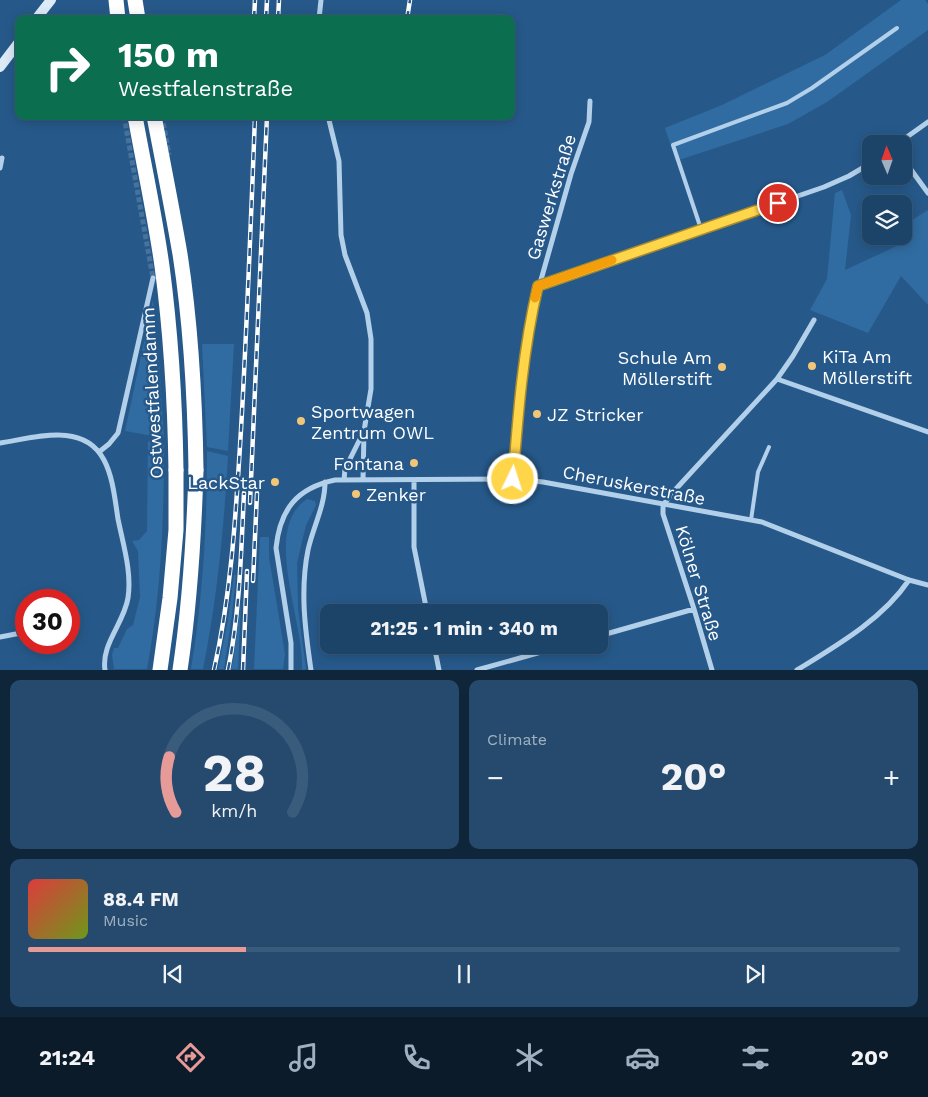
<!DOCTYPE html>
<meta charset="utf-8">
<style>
:root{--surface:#1c4368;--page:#254a6e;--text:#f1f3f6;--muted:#a0b0c0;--line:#3a5c7c;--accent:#e69b98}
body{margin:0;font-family:"Work Sans",sans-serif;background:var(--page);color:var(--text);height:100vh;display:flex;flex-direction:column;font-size:19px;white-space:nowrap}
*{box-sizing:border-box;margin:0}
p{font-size:16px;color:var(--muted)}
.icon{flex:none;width:28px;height:28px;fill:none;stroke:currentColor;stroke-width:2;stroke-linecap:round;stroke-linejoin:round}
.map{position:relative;height:670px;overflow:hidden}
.panel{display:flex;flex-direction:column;gap:10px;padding:10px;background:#0f2539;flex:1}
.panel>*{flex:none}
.guide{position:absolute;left:15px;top:15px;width:500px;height:105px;border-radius:10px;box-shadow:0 2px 12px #0003,0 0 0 1px var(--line);background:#0b6e4f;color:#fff;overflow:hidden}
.needle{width:32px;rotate:358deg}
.controls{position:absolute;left:862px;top:135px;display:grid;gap:10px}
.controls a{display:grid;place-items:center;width:50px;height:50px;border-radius:10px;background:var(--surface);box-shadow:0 2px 12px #0003,0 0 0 1px var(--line);font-size:25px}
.speed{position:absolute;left:15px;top:589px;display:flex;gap:10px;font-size:25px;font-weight:700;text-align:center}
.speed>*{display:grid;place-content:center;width:65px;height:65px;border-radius:50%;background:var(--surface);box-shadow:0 2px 12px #0003,0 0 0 1px var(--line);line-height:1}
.speed .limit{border:8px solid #d22;background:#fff;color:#111}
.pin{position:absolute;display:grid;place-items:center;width:42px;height:42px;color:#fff;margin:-21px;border:2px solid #fff;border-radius:50%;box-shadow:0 1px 5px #0007}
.me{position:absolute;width:55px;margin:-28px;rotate:4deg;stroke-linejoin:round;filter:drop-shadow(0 0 4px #0008)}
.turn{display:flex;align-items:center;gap:18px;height:105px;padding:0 20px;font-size:22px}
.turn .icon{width:65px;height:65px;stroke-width:2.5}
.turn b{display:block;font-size:35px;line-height:42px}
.big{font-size:38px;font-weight:700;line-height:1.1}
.panel .card{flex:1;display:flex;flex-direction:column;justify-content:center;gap:8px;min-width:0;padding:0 18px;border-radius:10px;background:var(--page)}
.panel .dial{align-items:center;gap:0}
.dial svg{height:130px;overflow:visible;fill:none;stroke:var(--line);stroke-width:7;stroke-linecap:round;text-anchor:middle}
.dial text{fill:var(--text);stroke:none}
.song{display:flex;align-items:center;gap:15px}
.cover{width:60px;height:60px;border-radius:8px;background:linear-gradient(135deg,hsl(0 70% 55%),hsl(80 70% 35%))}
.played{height:5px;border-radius:2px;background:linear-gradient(90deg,var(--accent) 25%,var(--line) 25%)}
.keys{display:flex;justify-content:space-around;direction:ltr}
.heat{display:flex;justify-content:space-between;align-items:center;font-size:28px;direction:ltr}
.panel .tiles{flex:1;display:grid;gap:10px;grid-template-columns:1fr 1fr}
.card:last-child{grid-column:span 2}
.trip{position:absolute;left:320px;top:604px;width:288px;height:50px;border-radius:10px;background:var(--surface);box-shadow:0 2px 12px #0003,0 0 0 1px var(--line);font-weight:700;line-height:50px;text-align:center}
.tab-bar{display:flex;height:80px;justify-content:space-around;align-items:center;background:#0b1b2a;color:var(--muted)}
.tab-bar .icon{width:35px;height:35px}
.tab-bar .selected{color:var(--accent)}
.tab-bar b{font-size:22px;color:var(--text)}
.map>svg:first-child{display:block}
.green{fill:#306ca1}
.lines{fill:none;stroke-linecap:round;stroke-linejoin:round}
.street-tunnel{stroke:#47729c;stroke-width:5;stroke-dasharray:5 2.5;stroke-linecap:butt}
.lane{stroke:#b3d0ea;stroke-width:4}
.street{stroke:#b3d0ea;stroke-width:5}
.secondary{stroke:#ddebf8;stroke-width:10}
.highway{stroke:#fff;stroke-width:15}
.rail-casing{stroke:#fff;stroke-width:4.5}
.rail{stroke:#26598a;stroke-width:2.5;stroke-dasharray:8;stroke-linecap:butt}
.highway-bridge{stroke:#fff;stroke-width:15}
.route-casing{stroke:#a68a30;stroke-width:12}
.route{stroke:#ffd54a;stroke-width:9}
.slow{stroke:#f59e0b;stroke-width:9}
.poi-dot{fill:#f3c677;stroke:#26598a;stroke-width:2}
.labels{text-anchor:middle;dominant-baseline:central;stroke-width:5;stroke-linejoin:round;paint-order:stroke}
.street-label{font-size:18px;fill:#fff;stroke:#26598a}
.poi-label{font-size:18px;fill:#fff;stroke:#26598a;text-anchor:start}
</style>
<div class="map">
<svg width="928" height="670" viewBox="0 0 928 670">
<rect width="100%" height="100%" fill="#26598a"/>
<path class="green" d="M901 0H925L928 4V30L827 102 788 124 676 161 665 128 722 105 825 55Z
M842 190 851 215 845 270 899 245 901 236H904V225L928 210V305L901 276 868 333 810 310 827 279 835 193Z
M153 300 158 345 164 438 125 431Z
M202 344H234L228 451 207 447Z
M148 441 164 444C164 521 161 594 147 669H114L112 655 114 648H118L127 629 133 625 140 597 138 551 132 541 139 540 147 531Z
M207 451 228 456C224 528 217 599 203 669H191C203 597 207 525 207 451Z
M307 499 315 501 316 505 306 525 297 563 298 608 306 669 302 670C305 622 261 529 307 499Z
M260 537H269V557L285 654 283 669H254Z
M234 575H236L232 615 224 669H218L228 620Z
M241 603 238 669H231L233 661Z"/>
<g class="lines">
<path class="street-tunnel" d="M124 116 153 278
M162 116 169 155"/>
<path class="lane" d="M701 229 673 145 787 103 812 88 897 28
M751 520 758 472 769 447"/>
<path class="street" d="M319 19 321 0
M328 116 339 161 341 235 345 255 367 313 371 339V389L364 431 363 480
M897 144 928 122
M904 160 928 193
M0 168 2 158
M538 286 824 187 849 176 871 163
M777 379 928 432
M0 443C34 438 84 421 104 460 113 477 115 500 118 519 123 544 132 572 128 598 124 623 101 644 105 670
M99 452 109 444 118 433 153 278
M513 479 525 356 533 308 571 174 589 122 590 101
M344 480 345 469 363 433
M414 480V547L427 612
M663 505 675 490 777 379 793 356 814 320
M663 505V514L694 609 712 670
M599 636 694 609
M0 637 26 632
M434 645 439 670
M291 670V643L276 548C280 509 297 488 335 480L513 479 543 482 762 522 909 580 928 585
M311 670C305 629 300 590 308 550 313 527 325 506 325 482
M477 670 566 645
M797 670C836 646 883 619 909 580"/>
<path class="secondary" d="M36 19 51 0
M0 67 19 42"/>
<path class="highway" d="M116 0 118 19
M135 0 138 19
M160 670 170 598 176 530V470
M180 670C190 603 194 537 196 470"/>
<g class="rail-casing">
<path id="rail" d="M254 19 255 0
M266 19 267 0
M278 19 279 0
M407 19 410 0
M250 503 267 116
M253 581 257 493
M214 670C232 590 236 510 241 430 247 325 251 221 255 116
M228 670C240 612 241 552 244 493
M243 670 247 571"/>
</g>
<use href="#rail" class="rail"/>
<path class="highway-bridge" d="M135 116C144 166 155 216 162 266 171 334 175 401 176 470
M154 116C163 162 172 208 180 254 191 325 195 398 196 470"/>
</g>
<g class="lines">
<g class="route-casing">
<path id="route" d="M513 479C518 414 523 349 538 286L778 203"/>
</g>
<use href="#route" class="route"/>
<path class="slow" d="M535 298 538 286 612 260"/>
</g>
<g class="poi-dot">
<circle cx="812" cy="366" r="5"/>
<circle cx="722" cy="367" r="5"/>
<circle cx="537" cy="414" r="5"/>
<circle cx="301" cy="421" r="5"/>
<circle cx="414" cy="463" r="5"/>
<circle cx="275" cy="482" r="5"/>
<circle cx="356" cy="494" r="5"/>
</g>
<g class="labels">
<g class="street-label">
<text transform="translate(551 197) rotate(-73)">Gaswerkstraße</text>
<text transform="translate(152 393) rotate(-93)">Ostwestfalendamm</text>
<text transform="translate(634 485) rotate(11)">Cheruskerstraße</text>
<text transform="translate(699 583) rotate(73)">Kölner Straße</text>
</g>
<g class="poi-label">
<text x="822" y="356">KiTa Am<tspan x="822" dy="21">Möllerstift</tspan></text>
<text x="712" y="357" text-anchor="end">Schule Am<tspan x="712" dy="21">Möllerstift</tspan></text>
<text x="311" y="411">Sportwagen<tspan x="311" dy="21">Zentrum OWL</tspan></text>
<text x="547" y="414">JZ Stricker</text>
<text x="404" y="463" text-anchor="end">Fontana</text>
<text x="265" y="482" text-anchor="end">LackStar</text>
<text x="366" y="494">Zenker</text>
</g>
</g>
</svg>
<div class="controls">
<a><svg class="needle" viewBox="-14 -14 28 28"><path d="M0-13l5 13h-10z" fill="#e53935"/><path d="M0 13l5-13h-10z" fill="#a0b0c0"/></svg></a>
<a><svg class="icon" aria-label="layers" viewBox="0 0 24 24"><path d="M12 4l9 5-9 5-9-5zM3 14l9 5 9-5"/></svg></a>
</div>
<div class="speed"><div class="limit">30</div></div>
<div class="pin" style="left:778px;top:203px;background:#d93025"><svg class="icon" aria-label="arrive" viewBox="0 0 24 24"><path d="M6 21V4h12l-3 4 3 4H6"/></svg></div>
<svg class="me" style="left:513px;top:479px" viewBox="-20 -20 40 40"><circle r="17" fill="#ffd54a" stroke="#fff" stroke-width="3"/><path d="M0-11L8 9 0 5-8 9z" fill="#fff"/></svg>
<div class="trip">21:25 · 1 min · 340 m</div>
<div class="guide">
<div class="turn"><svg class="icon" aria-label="right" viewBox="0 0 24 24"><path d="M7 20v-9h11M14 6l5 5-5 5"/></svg><div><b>150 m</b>Westfalenstraße</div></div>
</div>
</div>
<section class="panel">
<div class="tiles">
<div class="card dial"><svg viewBox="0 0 100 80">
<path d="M14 69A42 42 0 1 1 86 69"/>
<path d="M14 69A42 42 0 0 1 10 35" stroke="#e69b98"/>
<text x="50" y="56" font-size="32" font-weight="700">28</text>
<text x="50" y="72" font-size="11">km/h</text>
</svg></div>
<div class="card"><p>Climate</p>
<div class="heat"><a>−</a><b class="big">20°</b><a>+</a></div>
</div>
<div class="card">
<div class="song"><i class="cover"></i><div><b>88.4 FM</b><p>Music</p></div></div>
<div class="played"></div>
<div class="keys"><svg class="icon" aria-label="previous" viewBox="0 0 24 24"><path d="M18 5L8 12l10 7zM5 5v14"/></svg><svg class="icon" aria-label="pause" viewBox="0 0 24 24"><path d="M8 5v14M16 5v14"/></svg><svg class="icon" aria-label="next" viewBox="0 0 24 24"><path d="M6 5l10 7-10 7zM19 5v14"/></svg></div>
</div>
</div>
</section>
<nav class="tab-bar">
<b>21:24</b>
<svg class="icon selected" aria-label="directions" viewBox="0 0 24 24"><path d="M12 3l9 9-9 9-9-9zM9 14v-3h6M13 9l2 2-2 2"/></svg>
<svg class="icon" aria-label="music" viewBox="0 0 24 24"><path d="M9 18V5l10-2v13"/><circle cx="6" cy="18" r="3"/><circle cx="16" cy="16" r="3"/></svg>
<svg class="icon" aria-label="phone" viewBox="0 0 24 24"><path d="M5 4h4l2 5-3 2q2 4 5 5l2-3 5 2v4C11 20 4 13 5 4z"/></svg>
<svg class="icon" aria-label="climate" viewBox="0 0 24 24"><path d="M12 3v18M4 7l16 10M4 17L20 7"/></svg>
<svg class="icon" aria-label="car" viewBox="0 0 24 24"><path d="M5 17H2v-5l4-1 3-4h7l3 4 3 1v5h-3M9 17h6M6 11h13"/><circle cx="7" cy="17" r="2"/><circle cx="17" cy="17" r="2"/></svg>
<svg class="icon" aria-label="filters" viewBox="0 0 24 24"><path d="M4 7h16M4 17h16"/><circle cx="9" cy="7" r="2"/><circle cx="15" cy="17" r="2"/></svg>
<b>20°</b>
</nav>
